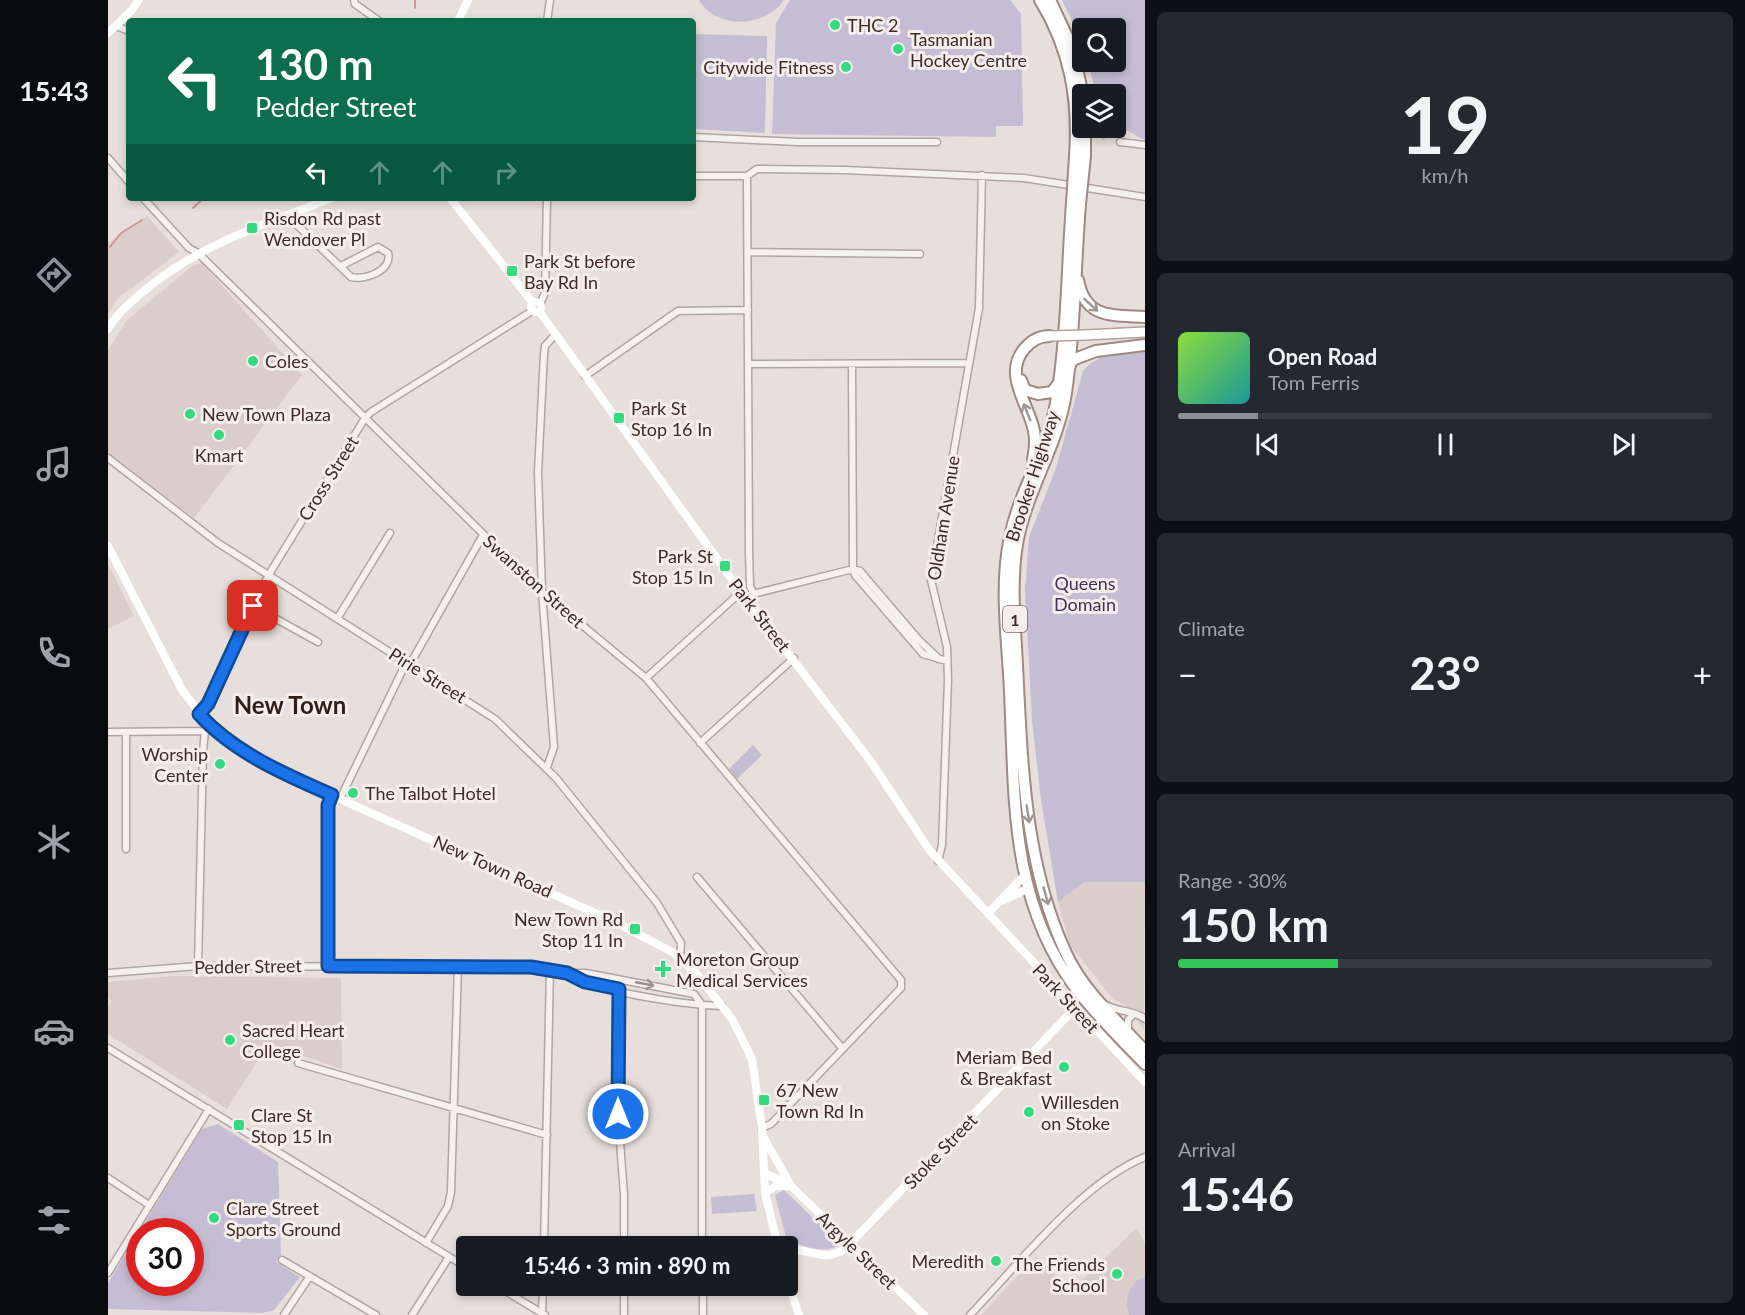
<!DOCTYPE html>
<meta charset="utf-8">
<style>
:root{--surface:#171b24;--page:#242831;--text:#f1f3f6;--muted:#9ea1a6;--line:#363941;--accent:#8c9099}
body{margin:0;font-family:Lato,sans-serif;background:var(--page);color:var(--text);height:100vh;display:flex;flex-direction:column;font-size:22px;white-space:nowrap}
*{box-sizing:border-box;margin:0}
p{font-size:20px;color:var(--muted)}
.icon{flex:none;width:33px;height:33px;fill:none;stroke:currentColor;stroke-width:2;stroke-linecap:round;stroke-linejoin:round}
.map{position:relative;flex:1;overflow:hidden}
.details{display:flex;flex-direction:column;gap:12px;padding:12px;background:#0d0f14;width:600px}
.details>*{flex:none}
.guide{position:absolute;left:18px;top:18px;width:570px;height:183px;border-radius:6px;box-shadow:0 3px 9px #0003;background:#0b6e4f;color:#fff;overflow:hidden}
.fabs{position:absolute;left:964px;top:18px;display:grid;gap:12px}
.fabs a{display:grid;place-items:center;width:54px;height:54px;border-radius:6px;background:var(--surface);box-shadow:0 3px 9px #0003;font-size:30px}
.speed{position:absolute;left:18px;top:1218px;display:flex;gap:12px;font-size:30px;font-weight:700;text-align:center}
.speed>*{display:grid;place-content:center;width:78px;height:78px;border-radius:50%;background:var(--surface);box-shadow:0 3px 9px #0003;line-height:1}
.speed .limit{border:9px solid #d22;background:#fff;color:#111}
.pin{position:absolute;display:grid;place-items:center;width:51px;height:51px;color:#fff;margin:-26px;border-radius:12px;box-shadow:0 3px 9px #0006}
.me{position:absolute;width:66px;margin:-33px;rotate:0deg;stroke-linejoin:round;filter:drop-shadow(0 0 4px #0008)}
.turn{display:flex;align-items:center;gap:21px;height:126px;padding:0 30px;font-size:27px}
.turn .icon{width:78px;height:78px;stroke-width:2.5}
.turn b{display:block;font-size:42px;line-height:51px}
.lanes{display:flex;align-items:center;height:57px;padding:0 30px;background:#0003;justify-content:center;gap:30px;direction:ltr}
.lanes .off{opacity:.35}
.big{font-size:45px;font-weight:700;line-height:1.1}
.details .tile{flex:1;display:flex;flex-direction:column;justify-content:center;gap:9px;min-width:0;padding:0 21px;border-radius:9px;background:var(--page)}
.details .dial{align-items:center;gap:0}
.dial b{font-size:78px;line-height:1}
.song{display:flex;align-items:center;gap:18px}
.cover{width:72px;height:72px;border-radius:9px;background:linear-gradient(135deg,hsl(90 70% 55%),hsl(180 70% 35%))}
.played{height:6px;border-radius:3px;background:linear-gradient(90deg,var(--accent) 15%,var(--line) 15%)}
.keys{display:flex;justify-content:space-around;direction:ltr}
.heat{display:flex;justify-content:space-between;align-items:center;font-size:33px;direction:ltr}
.charge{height:9px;border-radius:4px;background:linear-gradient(90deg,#34c759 30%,var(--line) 0)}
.trip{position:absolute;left:348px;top:1236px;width:342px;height:60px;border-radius:6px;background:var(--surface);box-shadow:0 3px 9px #0003;font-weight:700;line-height:60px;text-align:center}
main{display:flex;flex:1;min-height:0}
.menu{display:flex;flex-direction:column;width:108px;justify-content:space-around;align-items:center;background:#090b0e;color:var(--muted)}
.menu .icon{width:42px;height:42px}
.menu .selected{color:var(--accent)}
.menu b{font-size:27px;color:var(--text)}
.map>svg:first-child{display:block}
.built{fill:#dacdca}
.green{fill:#c4bdd3;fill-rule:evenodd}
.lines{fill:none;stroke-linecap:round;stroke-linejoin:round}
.stream{stroke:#cc9a93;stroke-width:2}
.street-casing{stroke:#b2a5a1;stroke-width:9}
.primary-casing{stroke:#b5a09b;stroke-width:12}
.highway-casing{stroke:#a08982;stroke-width:14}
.street{stroke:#f6f1ef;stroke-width:6}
.secondary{stroke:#fff;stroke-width:8}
.primary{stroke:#fff;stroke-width:9}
.highway{stroke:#fff;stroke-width:10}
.primary-bridge-casing{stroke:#b5a09b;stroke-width:12;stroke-linecap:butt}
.highway-bridge-casing{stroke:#a08982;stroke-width:14;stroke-linecap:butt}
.primary-bridge{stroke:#fff;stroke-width:9}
.highway-bridge{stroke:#fff;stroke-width:10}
.oneway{stroke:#a09592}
.oneway2{stroke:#9b8e8a}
.route-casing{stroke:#114b97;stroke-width:15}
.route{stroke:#1a73e8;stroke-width:10}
.poi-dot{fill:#34da7f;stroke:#f6eeec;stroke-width:2}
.labels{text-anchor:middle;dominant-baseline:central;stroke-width:6;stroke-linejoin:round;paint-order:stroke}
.shield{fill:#f6eeec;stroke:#776661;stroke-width:1.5}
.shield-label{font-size:16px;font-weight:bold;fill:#402b25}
.poi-label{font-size:18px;fill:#402b25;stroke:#f6eeec;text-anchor:start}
.street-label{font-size:18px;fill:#402b25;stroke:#f6eeec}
.park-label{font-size:18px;fill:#43315d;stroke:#f6eeec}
.district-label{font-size:24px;font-weight:bold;fill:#301e17;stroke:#f6eeec}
</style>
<main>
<nav class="menu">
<b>15:43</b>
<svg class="icon selected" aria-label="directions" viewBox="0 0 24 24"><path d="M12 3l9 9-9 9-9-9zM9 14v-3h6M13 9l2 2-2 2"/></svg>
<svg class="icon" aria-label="music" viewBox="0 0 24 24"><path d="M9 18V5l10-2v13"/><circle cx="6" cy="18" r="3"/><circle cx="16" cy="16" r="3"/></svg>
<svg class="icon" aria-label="phone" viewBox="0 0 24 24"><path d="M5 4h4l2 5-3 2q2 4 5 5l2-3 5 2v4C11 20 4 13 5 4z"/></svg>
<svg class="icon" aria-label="climate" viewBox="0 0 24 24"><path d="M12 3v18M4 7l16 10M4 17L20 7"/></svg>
<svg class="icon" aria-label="car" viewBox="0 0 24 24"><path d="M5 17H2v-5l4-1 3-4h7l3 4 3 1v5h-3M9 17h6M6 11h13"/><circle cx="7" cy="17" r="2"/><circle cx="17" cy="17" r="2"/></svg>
<svg class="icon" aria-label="filters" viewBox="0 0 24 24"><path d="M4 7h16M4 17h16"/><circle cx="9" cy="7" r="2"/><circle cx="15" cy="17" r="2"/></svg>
</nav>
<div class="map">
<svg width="1037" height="1315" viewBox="0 0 1037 1315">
<rect width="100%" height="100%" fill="#e8dfdc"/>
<path class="built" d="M39 216 71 252 9 299 0 314V243Z
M94 263 194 375 86 518 0 453V350L19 320 85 265Z
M0 564 26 616 0 629Z
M977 882H1037L1036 1030 1016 1004 1006 1000 962 945 950 902Z
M66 976 233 978 234 1069 189 1054 185 1060 158 1047 119 1109 0 1034V1007L4 1001 0 998V982Z
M1028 1228 1037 1243V1315H873L928 1256 963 1291Z"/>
<path class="green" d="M591 0H676C658 27 609 31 591 0Z
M682 0H902L913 14 915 126H888V137L664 134 668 23Z
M954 0H1037V140L1018 130 1003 134 995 140 993 128H1008V94H988L980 62H1008V28H975V43Z
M585 34 659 36 657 133 585 129Z
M1037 350V882H977L950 902 933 800 924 720 917 590 921 537 948 468 975 371C990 352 1014 353 1037 350Z
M645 745 654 755 629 779 621 769Z
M110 1124 170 1162 173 1255 168 1262 192 1277 166 1310 154 1313 0 1309V1283L94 1129ZM32 1232H82V1282H32Z
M676 1190 732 1244C721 1255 690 1247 678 1237L667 1195Z
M646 1194 649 1211 604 1214 603 1197Z
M1037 1278V1315H1021C1016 1300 1020 1291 1030 1279Z"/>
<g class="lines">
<path class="stream" d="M307 8V0
M85 208 96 198
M2 247 13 233 34 220"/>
<g class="street-casing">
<path id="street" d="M246 0 247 4 271 21
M439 21 442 0
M8 26 21 31
M585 137 689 142H829
M1012 142 1037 145
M0 158 21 182
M585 176H639L649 169 737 170 916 178 1037 197
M639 176 641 551 642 586 645 592
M35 198 81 248 90 253 434 592 538 678 793 980V988L663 1124 654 1128
M183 214 188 224 243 277C257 281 285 270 280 253L270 247 233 266
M640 252 812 254
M432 304 437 293 439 198
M640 364 861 363
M744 364 745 569 747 575 815 654 839 661
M477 376 570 311 640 310
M0 458 110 543 387 719 448 778 549 903 573 943 572 957
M745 569 752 571 810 639 831 659
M637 596 745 569
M145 606 210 642
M229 619 282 533
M538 678 633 592
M91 714 100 704 160 576 257 418 263 412 424 311
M0 732 97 731
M592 743 686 658
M439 767 446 747 434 592 430 472 436 354 437 346 447 335
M232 799 297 665 305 659 375 535
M18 849V732
M830 861 834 845 840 680 839 647 823 580 871 308 874 175
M589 877 734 1048
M90 966 95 751 97 731 102 726
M220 966V805L224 795
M0 973 90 966 423 967C443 969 458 976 477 982 510 994 578 1005 614 1006
M461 973H478L586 994 594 1005
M511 989 510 1115 516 1195V1246
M594 1005V1246
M998 1005C1010 1012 1026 1010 1037 1019
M1020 1031V1020L1026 1014
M0 1048 358 1267
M190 1063 439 1135
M0 1178 41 1205
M318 1243 340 1206 343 1192 350 966
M436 1246 442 969
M174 1260 268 1315
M0 1273 101 1109
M389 1286 437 1315
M595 1286V1315
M434 1313 435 1286
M176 1315 202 1276
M304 1315 341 1257
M516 1315V1286
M862 1315C910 1265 973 1183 1037 1157"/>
</g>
<g class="primary-casing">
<path id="primary" d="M977 335 1037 332"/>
</g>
<g class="highway-casing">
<path id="highway" d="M932 0C962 49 971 99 967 156
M942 0 964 47 975 95
M977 156V128
M964 203C959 269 959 338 948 403 940 450 911 490 902 537 891 587 900 642 902 692 907 798 901 900 969 990 989 1016 1014 1040 1037 1064
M972 204C967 266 967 331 958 393 950 445 920 488 910 539 902 580 907 623 909 665 914 762 916 863 958 953 975 991 1009 1020 1037 1051
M970 280C977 319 1004 315 1037 317
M961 368 964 360 988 351 1037 345
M913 380 917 390 930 394 944 392 950 384
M925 459C927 450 928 441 926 431 921 404 894 374 917 348 924 340 931 336 942 336"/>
</g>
<use href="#street" class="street"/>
<path class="secondary" d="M350 21 360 0
M0 33 24 10 31 0
M342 198 425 303
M423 307a5 5 0 1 1 10 0a5 5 0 1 1-10 0Z
M431 311 633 592 764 763 822 851 1037 1082
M0 329C8 315 20 305 31 295 89 245 154 225 224 198
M0 546 74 690 102 726 133 750 214 791 507 922 566 953 587 972 624 1019 644 1059 654 1128 657 1193 670 1246
M894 901 919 889
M881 912 916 876
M656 1138 683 1186 816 1315
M656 1173 680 1184
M657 1193 668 1186H682
M680 1251C701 1246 714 1265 738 1248L966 1009
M680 1282 691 1315"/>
<use href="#primary" class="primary"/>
<use href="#highway" class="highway"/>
<g class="primary-bridge-casing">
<path id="primary-bridge" d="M942 336 977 335"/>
</g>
<g class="highway-bridge-casing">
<path id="highway-bridge" d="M964 203 967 156
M972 204 977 156"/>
</g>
<use href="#primary-bridge" class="primary-bridge"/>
<use href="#highway-bridge" class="highway-bridge"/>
</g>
<defs><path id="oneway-shaft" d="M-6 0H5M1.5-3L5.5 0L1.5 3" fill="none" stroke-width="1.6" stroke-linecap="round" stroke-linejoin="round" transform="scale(1.5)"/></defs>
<g class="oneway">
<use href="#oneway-shaft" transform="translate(983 305) rotate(42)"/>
<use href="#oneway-shaft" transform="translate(919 412) rotate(-112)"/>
<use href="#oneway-shaft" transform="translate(920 814) rotate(81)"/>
<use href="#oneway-shaft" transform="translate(938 896) rotate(74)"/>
</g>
<use class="oneway2" href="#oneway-shaft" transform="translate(537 984) rotate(11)"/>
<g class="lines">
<g class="route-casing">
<path id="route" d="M145 606 100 704 91 714C125 752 178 775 224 795L220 805V966L423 967 459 973 477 982 511 989 510 1114"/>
</g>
<use href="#route" class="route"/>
</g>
<g class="poi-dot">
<circle cx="727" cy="25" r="6"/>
<circle cx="790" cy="49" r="6"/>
<circle cx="738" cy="67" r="6"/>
<rect x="138" y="222" width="12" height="12" rx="3"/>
<rect x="398" y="265" width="12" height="12" rx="3"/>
<circle cx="145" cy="361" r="6"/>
<circle cx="82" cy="414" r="6"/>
<rect x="505" y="412" width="12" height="12" rx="3"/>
<circle cx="111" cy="435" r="6"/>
<rect x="611" y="560" width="12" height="12" rx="3"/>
<circle cx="112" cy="764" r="6"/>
<circle cx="245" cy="793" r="6"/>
<rect x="521" y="923" width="12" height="12" rx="3"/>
<path d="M552 960h6v6h6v6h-6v6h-6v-6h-6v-6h6z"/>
<circle cx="122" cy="1040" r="6"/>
<circle cx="956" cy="1067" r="6"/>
<rect x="650" y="1094" width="12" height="12" rx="3"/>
<circle cx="921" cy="1112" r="6"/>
<rect x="125" y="1119" width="12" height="12" rx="3"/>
<circle cx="106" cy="1218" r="6"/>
<circle cx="888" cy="1261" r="6"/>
<circle cx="1009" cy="1274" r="6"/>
</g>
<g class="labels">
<rect class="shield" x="895" y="606" width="24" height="26" rx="4.5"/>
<g class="shield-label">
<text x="907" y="619">1</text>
</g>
<g class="poi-label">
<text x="739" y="25">THC 2</text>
<text x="802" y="39">Tasmanian<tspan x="802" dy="21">Hockey Centre</tspan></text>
<text x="726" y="67" text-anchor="end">Citywide Fitness</text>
<text x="156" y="218">Risdon Rd past<tspan x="156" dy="21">Wendover Pl</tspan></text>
<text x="416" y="261">Park St before<tspan x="416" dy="21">Bay Rd In</tspan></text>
<text x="157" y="361">Coles</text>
<text x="523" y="408">Park St<tspan x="523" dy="21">Stop 16 In</tspan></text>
<text x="94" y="414">New Town Plaza</text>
<text x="111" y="455" text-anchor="middle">Kmart</text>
<text x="605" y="556" text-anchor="end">Park St<tspan x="605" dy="21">Stop 15 In</tspan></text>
<text x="100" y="754" text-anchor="end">Worship<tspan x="100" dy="21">Center</tspan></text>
<text x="257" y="793">The Talbot Hotel</text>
<text x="515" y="919" text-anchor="end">New Town Rd<tspan x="515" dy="21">Stop 11 In</tspan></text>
<text x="568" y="959">Moreton Group<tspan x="568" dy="21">Medical Services</tspan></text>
<text x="134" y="1030">Sacred Heart<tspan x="134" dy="21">College</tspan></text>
<text x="944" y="1057" text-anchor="end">Meriam Bed<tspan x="944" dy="21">&amp; Breakfast</tspan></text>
<text x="668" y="1090">67 New<tspan x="668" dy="21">Town Rd In</tspan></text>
<text x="933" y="1102">Willesden<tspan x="933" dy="21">on Stoke</tspan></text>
<text x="143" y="1115">Clare St<tspan x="143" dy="21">Stop 15 In</tspan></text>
<text x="118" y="1208">Clare Street<tspan x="118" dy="21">Sports Ground</tspan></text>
<text x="876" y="1261" text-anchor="end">Meredith</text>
<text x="997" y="1264" text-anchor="end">The Friends<tspan x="997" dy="21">School</tspan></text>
</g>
<g class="street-label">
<text transform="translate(924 476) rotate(-72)">Brooker Highway</text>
<text transform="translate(220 478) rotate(-58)">Cross Street</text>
<text transform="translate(835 518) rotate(-81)">Oldham Avenue</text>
<text transform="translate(426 581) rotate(42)">Swanston Street</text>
<text transform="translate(652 615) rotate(52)">Park Street</text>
<text transform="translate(320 675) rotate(32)">Pirie Street</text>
<text transform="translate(385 866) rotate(24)">New Town Road</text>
<text transform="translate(140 966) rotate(-1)">Pedder Street</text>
<text transform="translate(958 998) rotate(47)">Park Street</text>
<text transform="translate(832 1151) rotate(-46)">Stoke Street</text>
<text transform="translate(749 1250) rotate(44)">Argyle Street</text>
</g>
<g class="park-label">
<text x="977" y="583">Queens<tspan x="977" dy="21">Domain</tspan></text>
</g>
<g class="district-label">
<text x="182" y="704">New Town</text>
</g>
</g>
</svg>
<div class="fabs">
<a><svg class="icon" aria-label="search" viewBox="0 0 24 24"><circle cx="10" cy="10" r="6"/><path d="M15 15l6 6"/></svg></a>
<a><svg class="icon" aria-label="layers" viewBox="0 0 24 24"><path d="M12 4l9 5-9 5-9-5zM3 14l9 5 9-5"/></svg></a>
</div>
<div class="speed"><div class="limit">30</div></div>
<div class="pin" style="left:145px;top:606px;background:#d93025"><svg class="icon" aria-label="arrive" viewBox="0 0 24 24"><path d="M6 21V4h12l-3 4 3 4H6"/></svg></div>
<svg class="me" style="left:510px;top:1114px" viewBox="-20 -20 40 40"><circle r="17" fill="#1a73e8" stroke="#fff" stroke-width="3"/><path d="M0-11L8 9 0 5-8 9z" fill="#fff"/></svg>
<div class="trip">15:46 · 3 min · 890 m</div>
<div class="guide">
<div class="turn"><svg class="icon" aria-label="left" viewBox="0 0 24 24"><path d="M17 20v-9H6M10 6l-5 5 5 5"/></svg><div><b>130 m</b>Pedder Street</div></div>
<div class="lanes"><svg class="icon" aria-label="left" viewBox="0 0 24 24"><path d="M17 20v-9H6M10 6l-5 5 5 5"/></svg><svg class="icon off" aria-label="ahead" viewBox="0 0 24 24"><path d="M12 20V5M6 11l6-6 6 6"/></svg><svg class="icon off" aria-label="ahead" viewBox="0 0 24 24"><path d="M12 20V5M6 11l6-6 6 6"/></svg><svg class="icon off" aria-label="right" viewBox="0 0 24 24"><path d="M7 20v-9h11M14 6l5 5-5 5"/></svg></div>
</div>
</div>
<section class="details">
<div class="tile dial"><b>19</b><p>km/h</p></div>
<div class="tile">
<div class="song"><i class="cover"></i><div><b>Open Road</b><p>Tom Ferris</p></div></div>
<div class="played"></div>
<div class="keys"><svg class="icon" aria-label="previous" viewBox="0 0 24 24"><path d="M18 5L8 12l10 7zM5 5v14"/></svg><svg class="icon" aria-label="pause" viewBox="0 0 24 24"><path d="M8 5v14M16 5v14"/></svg><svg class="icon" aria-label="next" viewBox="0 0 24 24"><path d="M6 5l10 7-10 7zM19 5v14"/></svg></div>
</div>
<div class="tile"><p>Climate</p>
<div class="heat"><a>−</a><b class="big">23°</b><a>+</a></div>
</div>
<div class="tile"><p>Range · 30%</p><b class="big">150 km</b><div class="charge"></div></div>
<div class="tile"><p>Arrival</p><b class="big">15:46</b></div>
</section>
</main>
